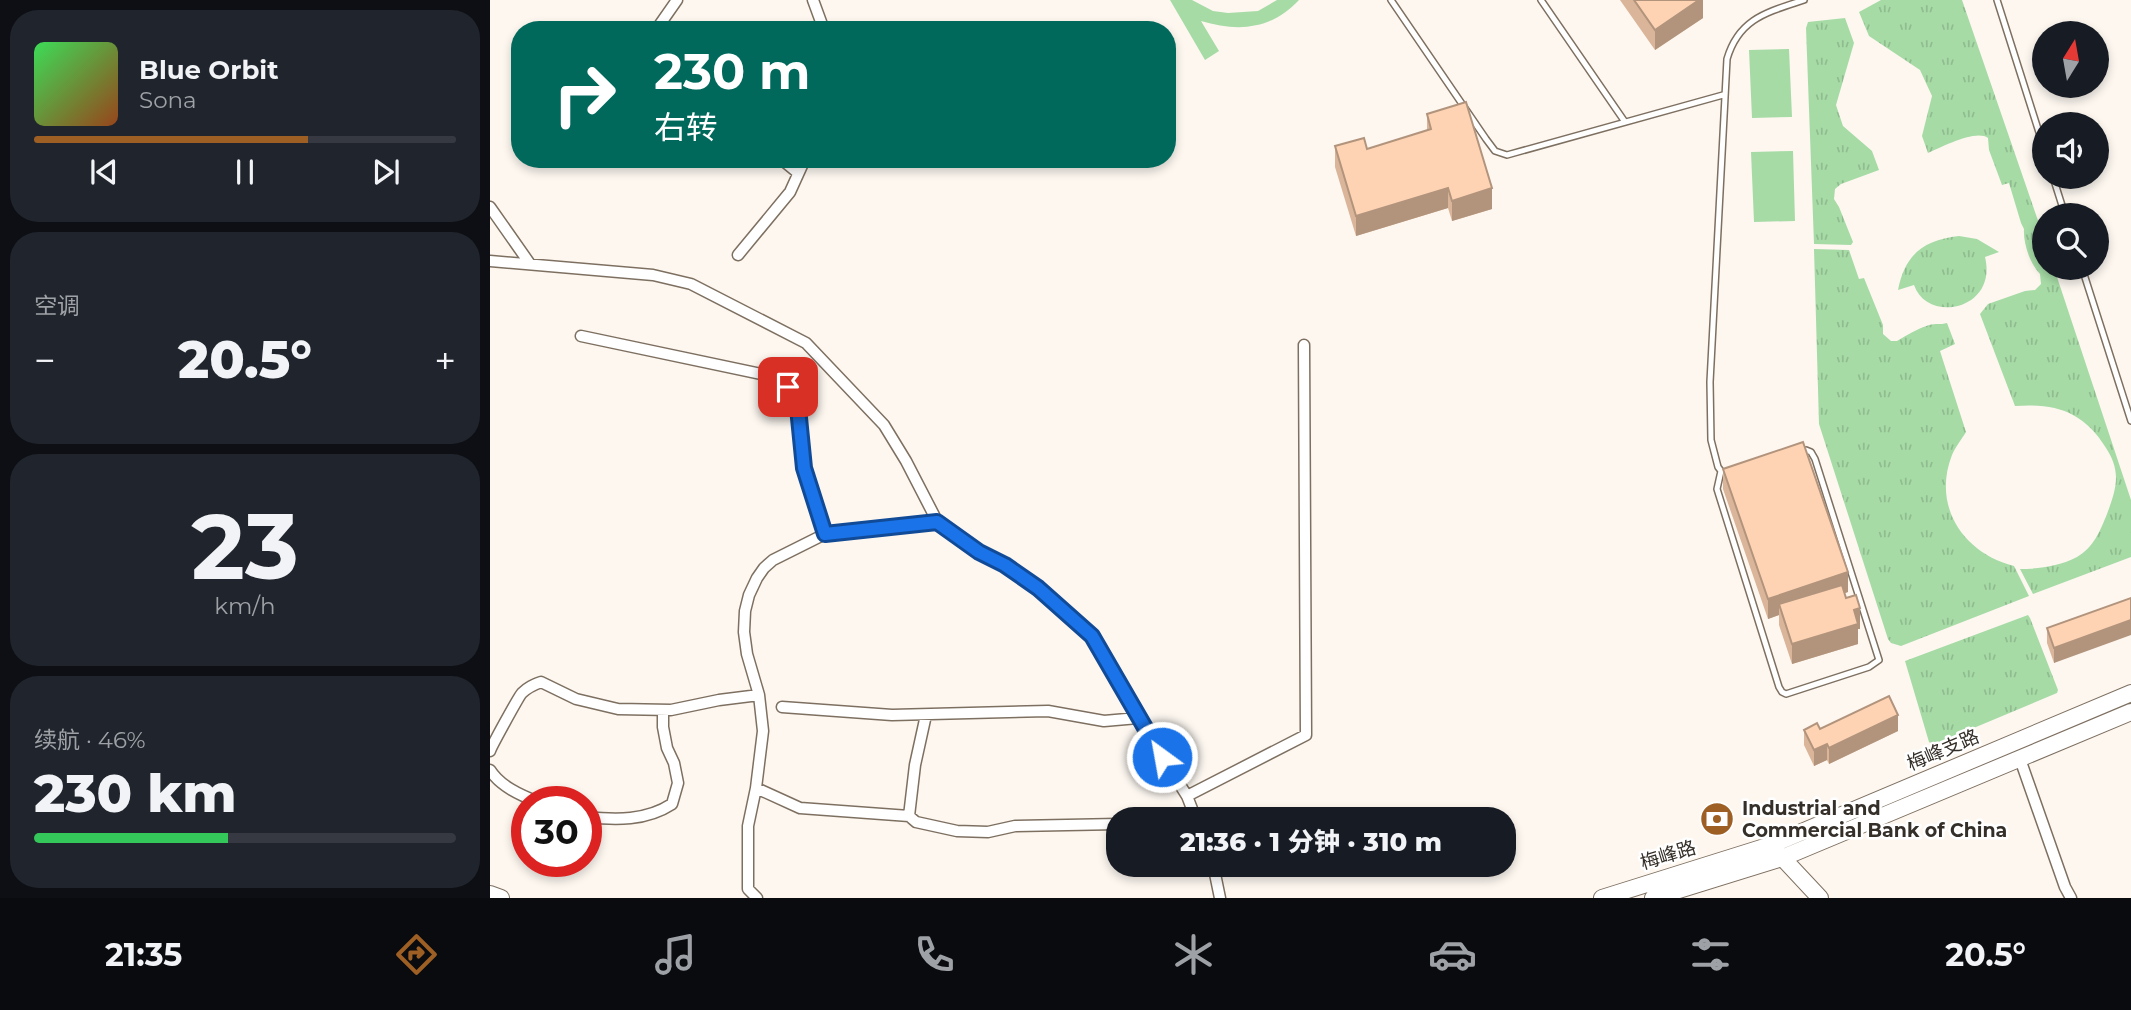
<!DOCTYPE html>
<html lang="zh">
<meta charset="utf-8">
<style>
:root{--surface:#171b24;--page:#20242c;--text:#f1f3f6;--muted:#9ea1a6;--line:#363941;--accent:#9d5f24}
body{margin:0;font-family:Montserrat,"Noto Sans SC",sans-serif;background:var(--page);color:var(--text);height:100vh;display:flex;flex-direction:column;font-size:26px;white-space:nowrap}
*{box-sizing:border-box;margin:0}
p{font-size:23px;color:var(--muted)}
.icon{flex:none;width:38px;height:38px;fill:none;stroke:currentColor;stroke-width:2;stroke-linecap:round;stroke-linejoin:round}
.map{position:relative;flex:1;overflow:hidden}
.details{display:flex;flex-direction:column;gap:10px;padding:10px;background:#0d0f14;width:490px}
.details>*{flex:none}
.guide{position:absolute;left:21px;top:21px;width:665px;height:147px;border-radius:28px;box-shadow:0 4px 10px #0003;background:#00695c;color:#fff;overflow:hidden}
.needle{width:46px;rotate:11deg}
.tools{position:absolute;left:1542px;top:21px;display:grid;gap:14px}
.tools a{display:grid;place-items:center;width:77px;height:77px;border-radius:50%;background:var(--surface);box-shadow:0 4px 10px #0003;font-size:35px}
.speed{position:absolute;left:21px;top:786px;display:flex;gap:14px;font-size:35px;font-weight:700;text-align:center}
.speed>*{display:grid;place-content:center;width:91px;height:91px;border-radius:50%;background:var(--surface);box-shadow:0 4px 10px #0003;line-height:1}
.speed .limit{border:10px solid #d22;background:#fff;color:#111}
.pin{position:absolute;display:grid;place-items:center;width:60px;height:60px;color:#fff;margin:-30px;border-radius:14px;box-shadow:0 4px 10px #0006}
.me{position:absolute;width:77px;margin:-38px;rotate:328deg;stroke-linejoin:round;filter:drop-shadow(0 0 5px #0008)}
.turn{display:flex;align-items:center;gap:24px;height:147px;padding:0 28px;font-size:32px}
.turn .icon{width:91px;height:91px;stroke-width:2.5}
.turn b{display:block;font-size:49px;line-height:60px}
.big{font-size:52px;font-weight:800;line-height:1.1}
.details .tile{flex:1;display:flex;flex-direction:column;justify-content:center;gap:10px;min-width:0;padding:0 24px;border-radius:28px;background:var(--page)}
.details .dial{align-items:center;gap:0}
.dial b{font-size:91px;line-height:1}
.song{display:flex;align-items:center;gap:21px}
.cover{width:84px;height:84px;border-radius:10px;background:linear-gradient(135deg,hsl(130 70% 55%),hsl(20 70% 35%))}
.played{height:7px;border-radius:4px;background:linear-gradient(90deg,var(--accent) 65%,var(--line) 65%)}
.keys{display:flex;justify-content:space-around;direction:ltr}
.heat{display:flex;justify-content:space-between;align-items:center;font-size:38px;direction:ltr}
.charge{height:10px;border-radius:5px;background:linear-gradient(90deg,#34c759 46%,var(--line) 0)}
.trip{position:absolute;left:616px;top:807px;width:410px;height:70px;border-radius:28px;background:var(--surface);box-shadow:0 4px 10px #0003;font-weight:800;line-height:70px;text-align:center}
.tab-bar{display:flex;height:112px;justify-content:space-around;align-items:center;background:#090b0e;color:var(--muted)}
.tab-bar .icon{width:49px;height:49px}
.tab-bar .active{color:var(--accent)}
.tab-bar b{font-size:32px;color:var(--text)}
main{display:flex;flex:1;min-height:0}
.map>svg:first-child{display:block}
.grass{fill:url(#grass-tufts)}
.park{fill:#a6dba6}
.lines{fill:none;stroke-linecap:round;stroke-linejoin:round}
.lane-casing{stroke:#7e7061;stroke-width:8}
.street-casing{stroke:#7e7061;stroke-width:13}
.secondary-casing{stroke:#7e7061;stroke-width:18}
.lane{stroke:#fff;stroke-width:5}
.street{stroke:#fff;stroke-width:10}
.secondary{stroke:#fff;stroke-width:16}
.wall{fill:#dab59a}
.shaded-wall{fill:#b2947d}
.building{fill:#fed3b3;stroke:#b2947d;stroke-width:2}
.route-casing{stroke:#114b97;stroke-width:18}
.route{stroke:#1a73e8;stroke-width:12}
.labels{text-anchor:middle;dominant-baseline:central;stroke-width:5;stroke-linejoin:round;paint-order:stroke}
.street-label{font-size:19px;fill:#352f29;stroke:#fff}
.poi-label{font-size:19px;font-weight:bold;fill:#352f29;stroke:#fff;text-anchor:start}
</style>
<main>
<section class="details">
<div class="tile">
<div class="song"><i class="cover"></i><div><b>Blue Orbit</b><p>Sona</p></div></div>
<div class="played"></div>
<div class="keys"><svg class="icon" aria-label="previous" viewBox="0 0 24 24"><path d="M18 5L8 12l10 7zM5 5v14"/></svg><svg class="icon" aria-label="pause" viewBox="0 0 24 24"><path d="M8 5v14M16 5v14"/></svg><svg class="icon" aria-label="next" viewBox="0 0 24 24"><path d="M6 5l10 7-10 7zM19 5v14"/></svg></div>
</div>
<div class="tile"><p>空调</p>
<div class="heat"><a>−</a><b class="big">20.5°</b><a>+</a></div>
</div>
<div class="tile dial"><b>23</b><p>km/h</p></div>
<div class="tile"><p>续航 · 46%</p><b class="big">230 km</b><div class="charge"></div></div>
</section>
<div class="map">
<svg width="1641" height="898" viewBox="0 0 1641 898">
<defs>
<pattern id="grass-tufts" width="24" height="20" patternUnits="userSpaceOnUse" patternTransform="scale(1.75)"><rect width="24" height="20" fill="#a6dba6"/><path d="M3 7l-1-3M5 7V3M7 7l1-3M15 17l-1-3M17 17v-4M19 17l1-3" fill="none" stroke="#90bc8f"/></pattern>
</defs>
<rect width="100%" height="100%" fill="#fdf7f0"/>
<path class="grass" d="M1391 0H1472L1554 238V268H1564L1641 500V557L1543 594 1530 569C1549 569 1570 566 1587 557 1604 547 1610 531 1617 514 1621 503 1626 490 1626 478 1626 467 1622 457 1616 448 1594 412 1566 403 1525 406L1490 314 1498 304 1535 291 1545 290 1551 284 1550 274C1540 264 1533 243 1534 229L1531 223 1519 183 1512 185 1499 150 1498 138C1486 129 1452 147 1438 153L1432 136 1442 96 1430 70 1379 36 1369 12Z
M1355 18 1364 43 1346 105 1353 126 1382 151 1389 170 1351 184 1345 189 1344 199 1349 207 1363 242 1361 245 1324 244 1316 28 1318 22Z
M1469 236 1487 239 1509 252 1495 257C1508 310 1437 324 1424 285L1408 290C1415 254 1434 240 1469 236Z
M1324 249 1359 250 1369 279 1374 278 1393 325V334L1401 341H1407C1417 335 1427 329 1439 325 1446 323 1450 325 1457 323L1465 344 1450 351 1476 432C1471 440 1466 446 1462 455 1442 506 1473 553 1524 566L1539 596 1411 646 1401 643 1398 639 1329 424Z
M1538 615 1540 618 1568 690 1567 693 1443 745 1439 742 1415 661Z"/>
<path class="park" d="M680 0H702L723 11 738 13 768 11 787 0H809C781 30 748 32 711 21L729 51 715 60Z
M1299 49 1302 117 1262 118 1259 50Z
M1303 151 1305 221 1264 222 1261 152Z"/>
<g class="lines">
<g class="lane-casing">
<path id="lane" d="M901 0 996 139 1005 151 1017 155 1233 95
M1051 0 1135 122
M1507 0 1554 148
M1563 177 1575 215
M1592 268 1641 421
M1310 452 1316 450 1321 452 1325 459 1389 660 1379 667 1296 694 1292 692 1289 687 1227 489 1231 471 1228 467 1221 440 1220 382 1237 59C1249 18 1278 12 1314 0"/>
</g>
<g class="street-casing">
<path id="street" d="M323 0 334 30
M166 30 187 0
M291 159 308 173
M0 207 40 264
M248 255 300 192 315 159
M0 261 163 275 201 284 316 343 394 425 416 461 447 521 489 552 515 565 548 588 602 636 648 718 697 796 706 819
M91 336 276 375 298 387 307 398 310 420V440L314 468 335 534
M292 707 402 715 558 711 614 721 648 718
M0 751C1 747 29 696 32 693 38 687 43 685 51 682L86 699 128 709 181 710 229 700 269 695
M1530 759 1575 887 1581 898
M0 770C10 786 30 795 48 802
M266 788 310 808 419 816 426 822 467 831 498 832 525 826 628 824
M697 796 816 735 814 345
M419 816 425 765 436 715
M96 817C126 820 156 821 182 804L188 783 184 763 177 748 173 727V710
M723 864 730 898
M267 898 258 889V826L266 788 273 731 269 695 257 654 254 632 255 611 259 595 267 578 274 568 283 560 335 534 447 521"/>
</g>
<g class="secondary-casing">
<path id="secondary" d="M1286 851 1330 898
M0 894 11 898
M1112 898 1281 845 1641 693
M1163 898 1292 858 1641 712"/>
</g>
<use href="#lane" class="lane"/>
<use href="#street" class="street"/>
<use href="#secondary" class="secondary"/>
</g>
<path class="wall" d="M1130 0H1213V18L1165 50Z
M937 114 1002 209 962 221 958 208 866 236 845 167V146L877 149 937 131Z
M1233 469 1358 592 1355 593 1356 598 1370 629H1368V644L1302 664 1289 625V615L1278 619 1233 489Z
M1641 598 1564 663 1557 643V628Z
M1330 729 1408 731 1339 764 1337 760 1324 766 1314 745V730Z"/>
<path class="shaded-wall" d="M1209 0H1213V18L1165 50V30Z
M958 188V208L866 236V216Z
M1002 188V209L962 221V201Z
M1358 572V592L1292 614 1289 604V615L1278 619V599Z
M1370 608V629H1368V644L1302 664V644L1364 610Z
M1641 620V635L1564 663V648Z
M1408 715V731L1339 764V748Z
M1337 744V760L1324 766V750Z"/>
<path class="building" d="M1144 0H1209L1165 30Z
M976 102 1002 188 962 201 958 188 866 216 845 146 874 138 877 149 941 129 937 114Z
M1313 442 1358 572 1278 599 1233 469Z
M1352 585 1356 598 1366 595 1370 608 1364 610 1368 624 1302 644 1289 604Z
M1641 598V620L1564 648 1557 628Z
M1399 696 1408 715 1339 748 1337 744 1324 750 1314 730 1327 723 1330 729Z"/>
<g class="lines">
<g class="route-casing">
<path id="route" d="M298 387 307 398 314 468 335 534 447 522 489 552 515 565 548 588 602 636 672 757"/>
</g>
<use href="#route" class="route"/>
</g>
<defs>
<g id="bank-disc" transform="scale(1.75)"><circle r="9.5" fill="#9d5f24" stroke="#fff"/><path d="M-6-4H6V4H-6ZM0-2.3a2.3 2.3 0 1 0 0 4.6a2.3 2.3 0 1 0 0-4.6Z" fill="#fff"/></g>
</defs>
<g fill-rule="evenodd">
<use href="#bank-disc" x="1227" y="819"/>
</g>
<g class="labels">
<g class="street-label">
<text transform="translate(1453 750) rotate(-23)">梅峰支路</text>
<text transform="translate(1178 855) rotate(-17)">梅峰路</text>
</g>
<g class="poi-label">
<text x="1252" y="808">Industrial and<tspan x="1252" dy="22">Commercial Bank of China</tspan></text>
</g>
</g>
</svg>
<div class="tools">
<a><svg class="needle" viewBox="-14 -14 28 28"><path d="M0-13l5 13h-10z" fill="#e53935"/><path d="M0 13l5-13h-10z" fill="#9ea1a6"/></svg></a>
<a><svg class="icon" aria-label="sound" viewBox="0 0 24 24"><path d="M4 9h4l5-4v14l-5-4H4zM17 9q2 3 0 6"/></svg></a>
<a><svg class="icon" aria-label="search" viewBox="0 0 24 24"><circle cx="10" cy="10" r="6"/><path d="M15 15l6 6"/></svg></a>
</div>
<div class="speed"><div class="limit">30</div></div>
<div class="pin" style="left:298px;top:387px;background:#d93025"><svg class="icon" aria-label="arrive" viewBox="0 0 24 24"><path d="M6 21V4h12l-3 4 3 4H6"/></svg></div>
<svg class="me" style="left:672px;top:757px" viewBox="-20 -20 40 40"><circle r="17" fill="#1a73e8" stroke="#fff" stroke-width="3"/><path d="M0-11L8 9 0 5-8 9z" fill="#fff"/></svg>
<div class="trip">21:36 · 1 分钟 · 310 m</div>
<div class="guide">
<div class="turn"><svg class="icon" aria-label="right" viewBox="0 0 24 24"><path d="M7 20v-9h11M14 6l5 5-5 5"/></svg><div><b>230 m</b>右转</div></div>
</div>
</div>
</main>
<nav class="tab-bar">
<b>21:35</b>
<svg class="icon active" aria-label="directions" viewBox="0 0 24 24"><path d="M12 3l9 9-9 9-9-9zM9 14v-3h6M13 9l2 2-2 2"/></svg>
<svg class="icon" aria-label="music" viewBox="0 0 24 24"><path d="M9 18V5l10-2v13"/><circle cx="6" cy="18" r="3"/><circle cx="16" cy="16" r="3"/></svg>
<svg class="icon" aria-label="phone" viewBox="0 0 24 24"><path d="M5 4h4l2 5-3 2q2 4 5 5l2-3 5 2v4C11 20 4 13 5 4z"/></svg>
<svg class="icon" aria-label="climate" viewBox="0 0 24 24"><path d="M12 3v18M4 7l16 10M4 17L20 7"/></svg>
<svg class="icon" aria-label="car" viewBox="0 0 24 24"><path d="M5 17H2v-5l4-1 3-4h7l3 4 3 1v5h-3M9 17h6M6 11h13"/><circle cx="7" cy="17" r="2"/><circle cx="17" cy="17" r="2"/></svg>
<svg class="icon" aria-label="filters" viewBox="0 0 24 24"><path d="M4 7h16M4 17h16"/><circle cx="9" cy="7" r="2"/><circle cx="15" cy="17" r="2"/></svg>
<b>20.5°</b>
</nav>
